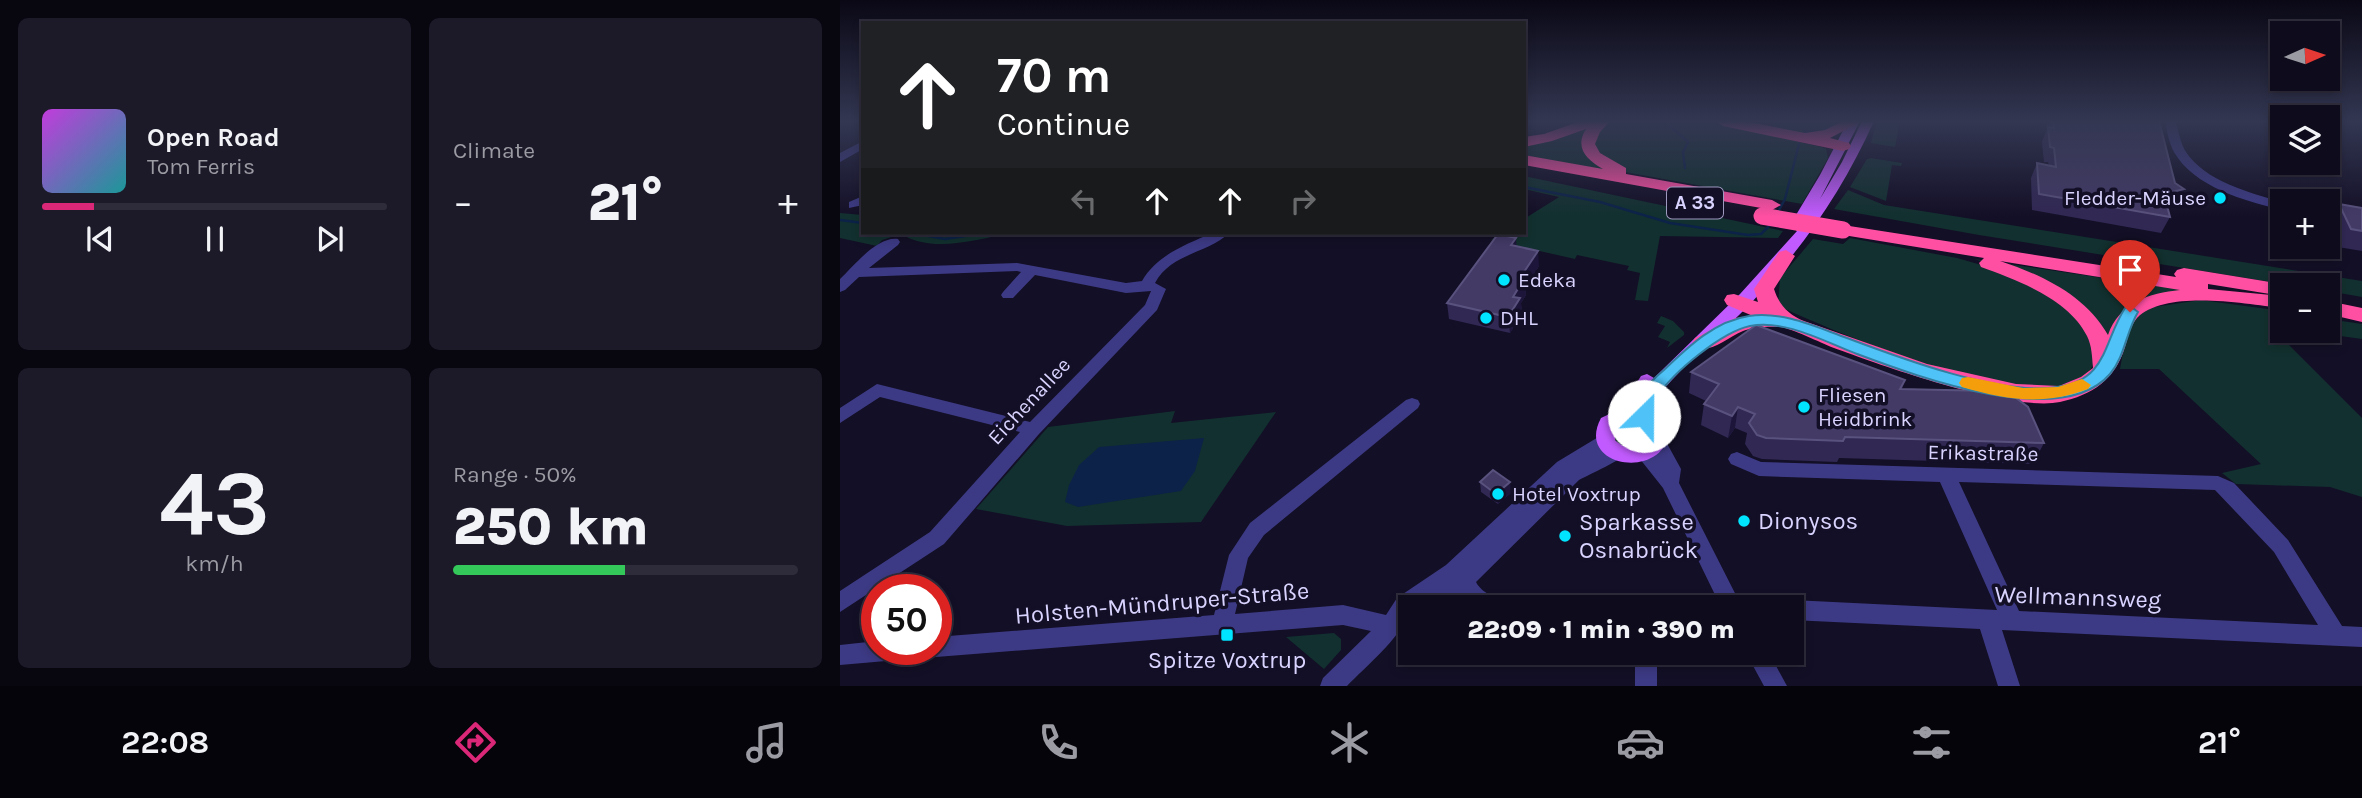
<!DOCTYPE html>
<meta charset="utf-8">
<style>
:root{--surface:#0e0b1c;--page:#1c1929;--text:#f1f3f6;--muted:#9b9ba3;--line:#2e2b3b;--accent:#db2777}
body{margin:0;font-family:Karla,sans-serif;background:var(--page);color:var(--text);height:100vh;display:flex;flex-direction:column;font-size:26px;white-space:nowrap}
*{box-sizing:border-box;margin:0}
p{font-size:23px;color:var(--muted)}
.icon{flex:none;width:38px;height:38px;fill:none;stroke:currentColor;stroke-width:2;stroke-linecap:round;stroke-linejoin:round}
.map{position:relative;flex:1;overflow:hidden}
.panel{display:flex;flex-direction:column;gap:18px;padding:18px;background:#08060f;width:840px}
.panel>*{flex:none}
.guide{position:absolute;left:21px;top:21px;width:665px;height:214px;border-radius:0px;box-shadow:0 4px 10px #0003,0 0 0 2px var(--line);background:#202124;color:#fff;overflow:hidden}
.needle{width:46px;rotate:87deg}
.buttons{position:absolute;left:1430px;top:21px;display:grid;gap:14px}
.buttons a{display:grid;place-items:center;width:70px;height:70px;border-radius:0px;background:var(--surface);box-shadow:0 4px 10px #0003,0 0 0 2px var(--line);font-size:35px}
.speed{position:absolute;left:21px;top:574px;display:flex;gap:14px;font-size:35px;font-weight:700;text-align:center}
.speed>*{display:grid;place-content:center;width:91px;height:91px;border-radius:50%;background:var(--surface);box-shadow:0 4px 10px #0003,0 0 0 2px var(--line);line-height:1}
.speed .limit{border:10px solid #d22;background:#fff;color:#111}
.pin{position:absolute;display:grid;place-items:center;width:60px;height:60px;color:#fff;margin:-72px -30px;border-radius:50% 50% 50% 0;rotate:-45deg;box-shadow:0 0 7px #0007}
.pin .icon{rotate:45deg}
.me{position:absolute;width:77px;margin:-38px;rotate:23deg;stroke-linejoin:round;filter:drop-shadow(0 0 5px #0008)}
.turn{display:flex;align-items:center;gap:24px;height:147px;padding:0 21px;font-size:32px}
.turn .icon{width:91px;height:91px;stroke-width:2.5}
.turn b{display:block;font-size:49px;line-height:60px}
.lanes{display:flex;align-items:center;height:66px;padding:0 21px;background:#0003;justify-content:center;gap:35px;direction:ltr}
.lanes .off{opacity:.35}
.big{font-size:52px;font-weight:800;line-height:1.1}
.panel .widget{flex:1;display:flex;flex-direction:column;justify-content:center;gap:10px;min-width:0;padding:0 24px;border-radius:10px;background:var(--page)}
.panel .dial{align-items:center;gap:0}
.dial b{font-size:91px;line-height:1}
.song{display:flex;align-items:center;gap:21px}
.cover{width:84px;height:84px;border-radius:10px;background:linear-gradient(135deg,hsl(290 70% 55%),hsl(180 70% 35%))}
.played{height:7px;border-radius:4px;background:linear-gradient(90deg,var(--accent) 15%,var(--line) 15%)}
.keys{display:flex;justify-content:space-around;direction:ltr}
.heat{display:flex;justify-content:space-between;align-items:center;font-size:38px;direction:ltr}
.charge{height:10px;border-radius:5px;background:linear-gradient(90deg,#34c759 50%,var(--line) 0)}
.panel .tiles{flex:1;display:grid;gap:18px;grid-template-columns:repeat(2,1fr)}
.trip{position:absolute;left:558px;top:595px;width:406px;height:70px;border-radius:0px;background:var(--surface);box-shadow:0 4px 10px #0003,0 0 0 2px var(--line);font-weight:800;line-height:70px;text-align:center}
.tab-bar{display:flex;height:112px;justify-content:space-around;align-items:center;background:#06040b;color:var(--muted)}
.tab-bar .icon{width:49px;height:49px}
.tab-bar .active{color:var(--accent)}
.tab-bar b{font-size:32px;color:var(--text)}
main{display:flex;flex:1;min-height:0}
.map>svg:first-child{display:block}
.green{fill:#12302f}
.water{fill:#0c2248}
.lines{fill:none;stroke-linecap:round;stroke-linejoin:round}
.stream{stroke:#0c2248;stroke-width:2.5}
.minor{fill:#3d3a85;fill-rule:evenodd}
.major{fill:#c25bff;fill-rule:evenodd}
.highway{fill:#ff4fa3;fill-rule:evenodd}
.highway-bridge{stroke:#ff4fa3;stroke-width:17}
.wall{fill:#312854}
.shaded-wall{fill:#1d163a}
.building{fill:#433a66;stroke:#5a527e;stroke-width:2}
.route{fill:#4fc3f7;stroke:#337fa1;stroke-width:2}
.slow{fill:#f59e0b}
.poi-dot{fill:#00e5ff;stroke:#130f26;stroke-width:2.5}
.labels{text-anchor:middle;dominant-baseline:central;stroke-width:7;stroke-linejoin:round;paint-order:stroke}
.shield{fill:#130f26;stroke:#9e99be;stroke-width:2}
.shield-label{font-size:19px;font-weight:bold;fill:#d9d4ff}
.poi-label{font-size:21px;fill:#d9d4ff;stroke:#130f26;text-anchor:start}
.street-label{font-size:21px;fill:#d9d4ff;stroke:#130f26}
.near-poi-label{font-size:24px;fill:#d9d4ff;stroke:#130f26;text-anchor:start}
.near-street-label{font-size:24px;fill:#d9d4ff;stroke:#130f26}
</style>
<main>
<section class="panel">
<div class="tiles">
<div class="widget">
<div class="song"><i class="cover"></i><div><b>Open Road</b><p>Tom Ferris</p></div></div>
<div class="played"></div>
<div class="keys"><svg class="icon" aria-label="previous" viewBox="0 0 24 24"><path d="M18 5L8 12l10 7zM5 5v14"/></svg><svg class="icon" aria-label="pause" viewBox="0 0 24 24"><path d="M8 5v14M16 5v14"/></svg><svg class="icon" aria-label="next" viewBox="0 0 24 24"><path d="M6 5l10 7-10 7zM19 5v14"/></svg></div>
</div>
<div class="widget"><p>Climate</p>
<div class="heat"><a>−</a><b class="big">21°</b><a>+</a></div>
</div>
<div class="widget dial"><b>43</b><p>km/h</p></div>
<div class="widget"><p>Range · 50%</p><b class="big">250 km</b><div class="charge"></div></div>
</div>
</section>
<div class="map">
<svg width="1522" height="686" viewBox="0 0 1522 686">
<rect width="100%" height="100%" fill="#130f26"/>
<path class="green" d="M769 121H867L981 147 986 149 988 158 962 204 785 172 757 157 752 133Z
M931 121H1004C988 140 956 132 935 128Z
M1037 121H1060L1055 147 1031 143Z
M753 124C736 156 742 153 770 171L684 155V145Z
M1031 158 1062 163 1061 166 1052 165 1046 201 1010 187 1027 159Z
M684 176 943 231 938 238 820 236 808 301 795 300 800 273 787 270 789 266 737 255 735 259 651 240 662 233H684V219L719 197 684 189Z
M1008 190 1044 205 1522 281V297L1488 291V285H1450L1139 235 994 209Z
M0 213 23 215V233H172C136 239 94 254 61 234L42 240 37 246 0 238Z
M1010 238 1117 258 1152 268 1217 298 1252 332C1252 342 1256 360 1251 369 1214 431 989 328 938 306L940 278 973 239 1003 244Z
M1134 259 1338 289 1358 295 1304 304 1274 355 1241 314 1159 267Z
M1361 300 1442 311V327L1430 326 1522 418V497L1490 487 1396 484 1382 473 1421 464 1319 369H1280L1287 328 1307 308Z
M821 316 833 321 844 332V335L827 348 830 342 818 337 825 326 817 323Z
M1488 319 1522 324V339L1464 331H1488Z
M335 411 331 423 436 412 361 522 227 526 136 509 208 427Z
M790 421 799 422 810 433 809 440C795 448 769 454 775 428Z
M494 633 501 639V650L484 669 446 637Z"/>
<path class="water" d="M364 438 355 471 341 491 238 507 225 502 229 485 239 465 259 447Z"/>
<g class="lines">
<path class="stream" d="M827 123 848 142 843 152 845 168
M964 132 985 130 997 121
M684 187 760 202 830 223 908 235 921 234 931 224
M938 212 945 199 959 144
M0 220 23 223
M78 234 105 239 146 233"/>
<path class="minor" d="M1325 121H1335C1339 131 1340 143 1346 152 1365 181 1410 193 1442 202V210C1405 201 1354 187 1334 152 1329 143 1327 131 1325 121Z
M23 141V149L0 162V153Z
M23 196V205L9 208V202Z
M1488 210 1522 216V224L1488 218Z
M372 233H389C367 254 331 253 315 283L326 289 317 310 199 434 104 544 0 612V591L90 532 180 432 40 397 0 423V408L37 384 190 422 305 305 311 291 286 293 195 275 173 298H163L161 295 163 292 181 272 177 271 19 277 5 290 0 292V279C14 266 37 236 58 239L60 242 58 245 29 268 177 263 286 283 302 281C317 255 345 245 372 233Z
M572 398 578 400 580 404 578 408 424 535 408 558 395 614 503 605 546 615 557 598 606 565 717 462 760 436 766 434 772 436 775 441 765 450 777 446 783 448 786 453C782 460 750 474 739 480L636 582C642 594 657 596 661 607H631L620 594 602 607H570C570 630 523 669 507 686H480L483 678 531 631 503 625 96 657 88 654 86 649H96V637L374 615 389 555 410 523 566 400Z
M818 436 824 438 841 469 839 483 902 607H881L823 488 796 454 799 449 805 447 814 452 809 443 812 438Z
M897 452 921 462 1378 476 1394 483 1448 540 1502 626 1522 627V647L1162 630 1180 686H1158L1140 629 952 620V607H943L945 603 952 600 1157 610 1100 482 919 476 891 464 888 459 891 454ZM1119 482 1375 490 1434 552 1478 625 1179 611Z
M37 641V649H80L77 656 69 659 0 665V645Z
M795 653H817V686H795Z
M906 653H929L947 686H924Z"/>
<path class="major" d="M1008 121H1020L980 199 1002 162 1022 121H1034C1003 190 963 248 911 303 881 334 841 366 816 399L814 415 829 431C825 481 734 468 761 418L780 409 801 376 807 374 814 378 900 294 957 231 950 225 980 175ZM789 421 798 423 809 433 808 440C798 448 785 450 775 440L776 427Z"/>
<path class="highway" d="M741 121H770L760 132 755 144 760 153 786 168V174L932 200 941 205 932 210 684 165V155L763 169C747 160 734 148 746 129L712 141 684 147V137L704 134Z
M875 121H904L965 133 985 130 1003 121H1022L990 138 1009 143 1011 146 1009 149 1003 151 883 126Z
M1003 225 1336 277 1334 274 1337 270 1344 268 1430 282 1437 284 1440 288 1437 292 1430 294 1368 284V289L1442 296V308C1405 304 1326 289 1297 318 1290 326 1288 338 1285 347 1275 380 1252 395 1220 402 1171 412 1043 366 994 348 981 343 951 328 940 327 930 326 912 327 903 331 888 337 872 353 855 348L852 343 855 338 895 318 913 316 887 305 884 300 887 295 894 294 918 302 914 289 939 252 946 250 955 256 934 289C939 305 949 315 964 321L1087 364 1176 384 1219 386 1241 377 1253 368C1252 357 1252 346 1247 336 1229 299 1177 280 1141 267L1139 263 1144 258 997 234 994 230 997 226ZM1160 261 1340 290C1309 293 1279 303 1268 335 1245 295 1202 275 1160 261Z
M1488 301 1522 308V322L1488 314Z"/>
<path class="highway-bridge" d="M922 216 1003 230"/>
</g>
<path class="wall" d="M1201 121H1319L1335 183 1344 189 1336 204 1327 206 1330 217 1321 233 1192 210 1191 178 1197 163 1209 165 1208 162H1204L1202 142 1207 129 1206 122Z
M1499 204 1522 208V251L1498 247 1488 225V220Z
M676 246 699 266 685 288 686 295 681 303 682 314 670 333 609 319 607 303Z
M851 372 1065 380 1062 389 1204 443 1193 464 999 458 997 462 922 459 913 456 905 444 907 433 895 428 888 438 861 425 864 404 866 401 849 393Z
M640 482 671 493 658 504 641 492Z"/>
<path class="shaded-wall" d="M1344 189 1336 204 1320 208 1328 193Z
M676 238 677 253 671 245Z
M698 251 699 266 685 288 686 295 681 303 682 314 670 333 668 317 673 297 680 278Z
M898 407 895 428 888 438 892 416Z
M670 482 671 493 658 504 656 494Z"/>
<path class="building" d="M1213 121H1319L1335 183 1344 189 1328 193 1323 190 1330 217 1199 194 1197 163 1216 167 1214 148 1210 147 1208 127 1214 128Z
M1499 204 1522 208V231L1511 229Z
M658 234 676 238 671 245 698 251 680 278 684 279 673 297 680 298 668 317 607 303Z
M916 325 1065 380 1060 389 1150 391 1172 395 1188 407 1204 443 1005 437 1003 441 926 438 917 435 909 423 915 414 898 407 892 416 864 404 879 384 851 372Z
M653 470 670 482 656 494 640 482Z"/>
<linearGradient id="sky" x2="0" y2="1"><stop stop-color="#0a0815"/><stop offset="0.56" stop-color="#333752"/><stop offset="1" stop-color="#333752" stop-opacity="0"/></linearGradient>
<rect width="1522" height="217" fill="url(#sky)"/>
<path class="route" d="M1290 306 1298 312C1286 332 1285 356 1270 374 1221 431 1076 376 1017 354 985 342 945 319 910 326 882 332 833 372 818 396 813 403 815 413 810 421H798C787 401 812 380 825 369 849 346 875 321 909 316 943 311 976 327 1007 338 1060 358 1161 396 1217 387 1268 380 1263 342 1285 308Z"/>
<path class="slow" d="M1128 377 1183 388 1218 387 1242 379 1251 385 1248 389C1204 406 1167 400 1122 387L1119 383 1122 378Z"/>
<g class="poi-dot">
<circle cx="1380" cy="198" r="7"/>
<circle cx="664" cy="280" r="7"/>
<circle cx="646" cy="318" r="7"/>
<circle cx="964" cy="407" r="7"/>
<circle cx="658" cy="494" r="7"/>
<circle cx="904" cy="521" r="7"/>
<circle cx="725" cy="536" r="7"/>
<rect x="380" y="628" width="14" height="14" rx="3.5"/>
</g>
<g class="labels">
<rect class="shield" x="827" y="187.5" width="56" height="31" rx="5"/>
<g class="shield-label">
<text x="855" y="203">A 33</text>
</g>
<g class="poi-label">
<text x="1366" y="198" text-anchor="end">Fledder-Mäuse</text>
<text x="678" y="280">Edeka</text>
<text x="660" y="318">DHL</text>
<text x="978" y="395">Fliesen<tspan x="978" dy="24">Heidbrink</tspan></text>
<text x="672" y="494">Hotel Voxtrup</text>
</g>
<g class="street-label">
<text transform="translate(189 401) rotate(-47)">Eichenallee</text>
<text transform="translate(1143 453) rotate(1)">Erikastraße</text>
</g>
<g class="near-poi-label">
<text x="918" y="521">Dionysos</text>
<text x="739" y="522">Sparkasse<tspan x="739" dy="28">Osnabrück</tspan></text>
<text x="387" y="660" text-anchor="middle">Spitze Voxtrup</text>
</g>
<g class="near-street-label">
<text transform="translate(1238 597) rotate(2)">Wellmannsweg</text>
<text transform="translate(322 603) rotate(-5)">Holsten-Mündruper-Straße</text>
</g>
</g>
</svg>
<div class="buttons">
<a><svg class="needle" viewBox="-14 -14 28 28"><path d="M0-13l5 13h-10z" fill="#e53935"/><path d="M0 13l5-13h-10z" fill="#9b9ba3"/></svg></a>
<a><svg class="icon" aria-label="layers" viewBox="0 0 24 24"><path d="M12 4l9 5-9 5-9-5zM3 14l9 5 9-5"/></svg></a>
<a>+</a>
<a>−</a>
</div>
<div class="speed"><div class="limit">50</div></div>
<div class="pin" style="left:1290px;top:312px;background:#d93025"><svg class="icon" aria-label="arrive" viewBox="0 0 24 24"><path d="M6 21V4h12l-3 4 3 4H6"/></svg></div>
<svg class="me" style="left:804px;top:416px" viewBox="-20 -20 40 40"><circle r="19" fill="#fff"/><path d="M0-13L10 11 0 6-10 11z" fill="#4fc3f7"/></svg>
<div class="trip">22:09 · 1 min · 390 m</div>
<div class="guide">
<div class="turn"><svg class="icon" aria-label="ahead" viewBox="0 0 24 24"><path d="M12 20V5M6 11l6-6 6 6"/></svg><div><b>70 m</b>Continue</div></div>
<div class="lanes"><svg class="icon off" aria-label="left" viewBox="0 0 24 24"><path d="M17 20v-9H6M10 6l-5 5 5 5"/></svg><svg class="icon" aria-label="ahead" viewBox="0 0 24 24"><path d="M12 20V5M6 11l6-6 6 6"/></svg><svg class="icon" aria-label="ahead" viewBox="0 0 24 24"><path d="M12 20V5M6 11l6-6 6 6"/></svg><svg class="icon off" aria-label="right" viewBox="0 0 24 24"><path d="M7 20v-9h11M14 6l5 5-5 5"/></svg></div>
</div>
</div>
</main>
<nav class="tab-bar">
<b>22:08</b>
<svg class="icon active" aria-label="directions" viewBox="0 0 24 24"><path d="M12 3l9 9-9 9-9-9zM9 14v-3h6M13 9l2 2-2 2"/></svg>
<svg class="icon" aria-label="music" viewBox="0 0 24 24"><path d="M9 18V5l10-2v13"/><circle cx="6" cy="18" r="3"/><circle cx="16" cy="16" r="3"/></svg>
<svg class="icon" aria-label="phone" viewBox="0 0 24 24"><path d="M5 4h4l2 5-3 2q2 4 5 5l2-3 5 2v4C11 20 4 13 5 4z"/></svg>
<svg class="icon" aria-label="climate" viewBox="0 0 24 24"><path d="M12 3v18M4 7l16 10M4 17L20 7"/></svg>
<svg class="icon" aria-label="car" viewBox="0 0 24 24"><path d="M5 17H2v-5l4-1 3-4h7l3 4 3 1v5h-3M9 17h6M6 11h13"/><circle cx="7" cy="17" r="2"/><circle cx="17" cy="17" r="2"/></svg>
<svg class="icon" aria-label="filters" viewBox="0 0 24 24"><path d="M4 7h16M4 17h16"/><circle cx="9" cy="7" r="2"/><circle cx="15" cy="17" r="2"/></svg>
<b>21°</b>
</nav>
